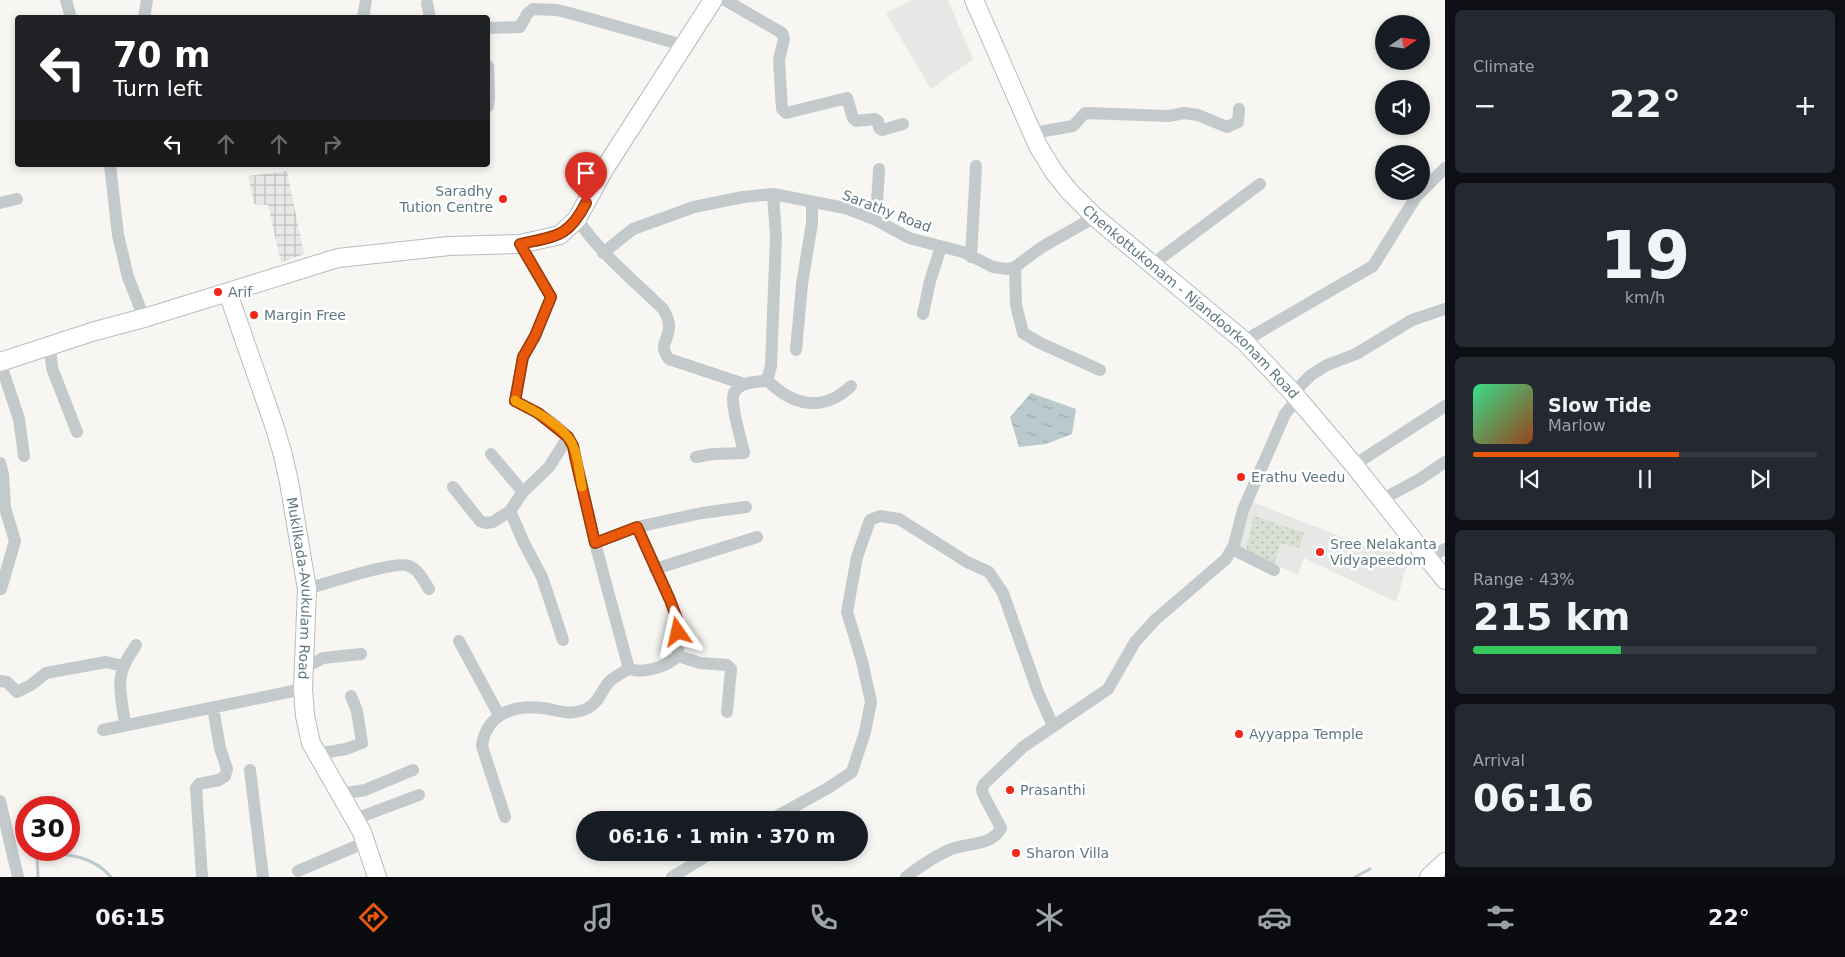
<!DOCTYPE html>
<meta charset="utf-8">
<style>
:root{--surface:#171b24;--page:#242831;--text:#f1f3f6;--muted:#9ea1a6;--line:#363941;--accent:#ea580c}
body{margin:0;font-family:"DejaVu Sans",sans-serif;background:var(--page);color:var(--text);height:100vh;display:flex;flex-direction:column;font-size:19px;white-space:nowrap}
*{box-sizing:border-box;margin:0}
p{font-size:16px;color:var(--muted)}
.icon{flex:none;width:28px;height:28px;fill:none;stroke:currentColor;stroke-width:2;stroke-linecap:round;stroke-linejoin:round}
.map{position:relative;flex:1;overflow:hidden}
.side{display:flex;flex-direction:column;gap:10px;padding:10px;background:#0d0f14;width:400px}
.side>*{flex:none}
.banner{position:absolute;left:15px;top:15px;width:475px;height:152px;border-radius:5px;box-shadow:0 2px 8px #0003;background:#202124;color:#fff;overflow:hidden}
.needle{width:32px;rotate:77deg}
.buttons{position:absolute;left:1375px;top:15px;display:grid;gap:10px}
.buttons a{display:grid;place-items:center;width:55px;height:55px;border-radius:50%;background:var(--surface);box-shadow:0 2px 8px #0003;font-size:25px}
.speed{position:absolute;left:15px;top:796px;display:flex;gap:10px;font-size:25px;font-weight:700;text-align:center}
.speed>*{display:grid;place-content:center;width:65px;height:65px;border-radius:50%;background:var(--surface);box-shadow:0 2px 8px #0003;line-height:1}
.speed .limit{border:8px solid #d22;background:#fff;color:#111}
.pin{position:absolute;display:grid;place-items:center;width:42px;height:42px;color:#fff;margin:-51px -21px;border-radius:50% 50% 50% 0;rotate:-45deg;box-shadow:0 0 5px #0007}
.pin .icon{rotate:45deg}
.me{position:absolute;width:55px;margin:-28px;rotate:349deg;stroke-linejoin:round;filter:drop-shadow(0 0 4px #0008)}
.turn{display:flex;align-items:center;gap:18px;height:105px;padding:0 15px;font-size:22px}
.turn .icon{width:65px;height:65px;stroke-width:2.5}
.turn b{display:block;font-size:35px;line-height:42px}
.lanes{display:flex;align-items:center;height:48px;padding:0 15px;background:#0003;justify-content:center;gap:25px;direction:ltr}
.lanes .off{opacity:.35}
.big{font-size:38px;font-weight:700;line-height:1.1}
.side .tile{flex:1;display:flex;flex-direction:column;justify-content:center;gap:8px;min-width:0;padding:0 18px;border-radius:8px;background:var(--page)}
.side .dial{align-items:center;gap:0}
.dial b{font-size:65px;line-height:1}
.song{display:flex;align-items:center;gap:15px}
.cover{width:60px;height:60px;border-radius:8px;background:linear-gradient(135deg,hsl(150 70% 55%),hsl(20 70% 35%))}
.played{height:5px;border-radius:2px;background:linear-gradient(90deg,var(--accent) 60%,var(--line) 60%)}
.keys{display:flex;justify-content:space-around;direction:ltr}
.heat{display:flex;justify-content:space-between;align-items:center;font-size:28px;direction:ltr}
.charge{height:8px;border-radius:4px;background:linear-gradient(90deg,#34c759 43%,var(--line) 0)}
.trip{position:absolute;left:576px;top:811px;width:292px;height:50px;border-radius:25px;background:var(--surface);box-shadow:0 2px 8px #0003;font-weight:700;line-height:50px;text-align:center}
.menu{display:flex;height:80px;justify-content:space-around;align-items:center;background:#090b0e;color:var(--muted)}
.menu .icon{width:35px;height:35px}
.menu .on{color:var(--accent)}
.menu b{font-size:22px;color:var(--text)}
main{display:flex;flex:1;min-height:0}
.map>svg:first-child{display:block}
.built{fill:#e7e8e6}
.industrial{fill:url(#industrial-grid)}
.park{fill:url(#park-dots)}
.water{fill:url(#water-ripples)}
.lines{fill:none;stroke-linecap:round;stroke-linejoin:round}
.stream{stroke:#bacacc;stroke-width:3}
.secondary-casing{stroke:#b6bdc0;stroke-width:20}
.minor{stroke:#c4c9cb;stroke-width:12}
.secondary{stroke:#fff;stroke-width:18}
.route-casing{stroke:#983908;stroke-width:12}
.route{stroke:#ea580c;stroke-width:9}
.slow{stroke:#f59e0b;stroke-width:9}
.poi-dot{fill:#f12818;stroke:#fff;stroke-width:2}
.labels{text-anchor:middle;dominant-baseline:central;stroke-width:5;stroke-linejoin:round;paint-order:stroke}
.poi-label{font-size:14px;fill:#5f7780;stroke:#fff;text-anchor:start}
.street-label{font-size:14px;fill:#5f7780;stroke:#fff}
</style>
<main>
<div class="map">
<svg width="1445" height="877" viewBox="0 0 1445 877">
<defs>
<pattern id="industrial-grid" width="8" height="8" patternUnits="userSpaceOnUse" patternTransform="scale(1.25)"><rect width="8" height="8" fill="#e7e8e6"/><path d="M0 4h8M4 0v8" fill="none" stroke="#bec1c0"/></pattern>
<pattern id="park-dots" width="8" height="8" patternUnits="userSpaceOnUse" patternTransform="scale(1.25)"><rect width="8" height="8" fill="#d9dfd3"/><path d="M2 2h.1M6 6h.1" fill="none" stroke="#b3bab0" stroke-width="1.8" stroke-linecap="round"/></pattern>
<pattern id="water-ripples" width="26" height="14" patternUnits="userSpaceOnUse" patternTransform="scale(1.25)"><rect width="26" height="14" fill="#bacacc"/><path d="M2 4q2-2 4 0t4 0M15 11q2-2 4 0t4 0" fill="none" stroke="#9aa9ab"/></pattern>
</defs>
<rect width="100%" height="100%" fill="#f7f6f3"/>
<path class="built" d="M912 0H948L973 59 931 89 886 13Z
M1252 502 1376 550 1386 542 1396 553 1392 559 1407 565 1396 602 1304 558 1298 575 1236 547Z"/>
<path class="industrial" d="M287 171 304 254 281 263 268 205 254 204 248 176Z"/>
<path class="park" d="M1254 516 1304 533 1299 548 1280 543 1275 563 1246 550Z"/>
<path class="water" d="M1031 393 1076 409 1072 434 1046 444 1019 447 1010 417Z"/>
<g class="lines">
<path class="stream" d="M38 877 37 852C64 854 92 854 111 877
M1355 877 1370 869"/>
<g class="secondary-casing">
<g id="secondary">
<path id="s1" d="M974 0 1038 146 1054 172 1069 191 1095 217 1244 341 1293 393 1354 465 1445 580"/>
<path id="s2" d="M228 293 274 425 283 455 289 482 307 589 303 689 305 716 311 743 362 832 377 877"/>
<path d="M0 362 95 331 144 318 338 258 449 246 520 244 560 235 577 219 605 168 713 0"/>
<path d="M1429 877 1445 862"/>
</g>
</g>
<path class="minor" d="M66 0 71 18
M725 0 782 33 784 39 779 60 782 109 786 113 847 98 853 118 856 121 875 119 878 121 879 128 882 130 903 124
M427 3 430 18
M144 18 147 0
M363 18 366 0
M488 28 520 27 527 14 533 9 557 10 573 14 683 45
M488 66 489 97 488 106
M1033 133 1073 126 1085 113 1169 116 1184 113 1198 115 1227 127 1238 122 1239 109
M110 165 118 235 128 277 144 318
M0 203 17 199
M577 219C601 254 633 280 663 309 666 314 670 321 669 328 668 342 658 345 669 359L744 384
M876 220 879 169
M520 244 551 297 535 336 523 357 515 401C536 412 561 424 573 446L595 543 629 669
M603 253 633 229 694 207 743 197 773 194 845 208 876 220 909 238 963 252 993 267 1007 269 1015 267 1042 247 1095 217
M971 257 976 166
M1155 266 1162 257 1260 184
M1015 267 1016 305 1023 333 1040 343 1100 370
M923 314 930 281 941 247
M1244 341 1373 266 1416 197 1445 168
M50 346 52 368 77 432
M796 350 802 284 812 223V202
M0 362 19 419 24 456
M766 379C792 406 823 413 851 386
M1293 393 1311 375 1327 365 1356 354 1412 320 1445 309
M491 454 523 492
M696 457 713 454 744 453C742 441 728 400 735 391 742 382 755 382 765 381L769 374 771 366 776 237 773 194
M0 463 3 474 5 508 15 541 1 589
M1354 465 1445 406
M453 487 480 521 486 523 493 522 510 511 523 492 549 467 568 437
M1381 500 1420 479 1445 462
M510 511 524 543 542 577 563 640
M595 543 637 527 702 513 746 507
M1232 549 1274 570
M1428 558 1445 549
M655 569 757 537
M307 589C325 584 396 560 409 566 419 570 423 580 429 589
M459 641 499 715
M678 656 700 663 727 665 731 669 727 712
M304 668 323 658 361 654
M0 681 7 682 17 692 31 685 46 673 106 662 123 666
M125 724C123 706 116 683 124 666 127 658 132 652 136 645
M103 730 303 689
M317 754 346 749 362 743 357 711 351 696
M250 770 263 877
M341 794 365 790 413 770
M0 801 18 877
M505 817 482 746C486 715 513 704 542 708 559 710 570 717 588 708 600 701 601 691 609 682 615 676 622 673 629 669 644 674 666 667 678 656L677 619 670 600 637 527
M355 819 419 795
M770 820 828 788 852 772 865 732 871 702 862 661 847 612 857 557 870 520 880 516 899 519 967 562 989 572 1003 593 1038 692 1053 726
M298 871 366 842
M202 877 196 788 199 784 219 780 225 776 227 769 220 748 213 708
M672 877 713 852
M906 877C919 867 934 857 949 850 965 843 993 846 1001 828L983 794 982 789 984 784 1023 747 1108 689 1135 642 1155 620 1226 559 1234 545 1243 510 1285 414 1298 398"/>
<use href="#secondary" class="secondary"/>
</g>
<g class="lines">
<g class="route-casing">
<path id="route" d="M586 203C568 238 556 236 520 244L551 297 535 336 523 357 515 401 538 413 568 437 573 446 576 461 595 543 637 527 670 600 677 619 678 632"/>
</g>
<use href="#route" class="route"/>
<path class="slow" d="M515 400V401C533 410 555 421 568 437 578 449 579 472 582 487"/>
</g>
<g class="poi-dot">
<circle cx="503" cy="199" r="5"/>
<circle cx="218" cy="292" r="5"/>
<circle cx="254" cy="315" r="5"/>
<circle cx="1241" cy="477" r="5"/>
<circle cx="1320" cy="552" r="5"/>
<circle cx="1239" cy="734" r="5"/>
<circle cx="1010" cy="790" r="5"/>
<circle cx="1016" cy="853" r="5"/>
</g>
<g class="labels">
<g class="poi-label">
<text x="493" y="191" text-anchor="end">Saradhy<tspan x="493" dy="16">Tution Centre</tspan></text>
<text x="228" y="292">Arif</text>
<text x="264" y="315">Margin Free</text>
<text x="1251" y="477">Erathu Veedu</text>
<text x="1330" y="544">Sree Nelakanta<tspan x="1330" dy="16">Vidyapeedom</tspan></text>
<text x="1249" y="734">Ayyappa Temple</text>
<text x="1020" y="790">Prasanthi</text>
<text x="1026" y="853">Sharon Villa</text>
</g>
<g class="street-label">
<text transform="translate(887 211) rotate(21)">Sarathy Road</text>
<text stroke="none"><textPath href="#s1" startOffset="379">Chenkottukonam - Njandoorkonam Road</textPath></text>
<text stroke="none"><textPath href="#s2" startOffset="306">Mukilkada-Avukulam Road</textPath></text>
</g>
</g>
</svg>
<div class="buttons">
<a><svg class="needle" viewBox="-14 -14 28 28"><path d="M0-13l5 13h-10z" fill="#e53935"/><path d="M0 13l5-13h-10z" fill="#9ea1a6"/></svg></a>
<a><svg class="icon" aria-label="sound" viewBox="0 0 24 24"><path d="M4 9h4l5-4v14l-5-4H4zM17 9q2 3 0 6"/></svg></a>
<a><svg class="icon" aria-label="layers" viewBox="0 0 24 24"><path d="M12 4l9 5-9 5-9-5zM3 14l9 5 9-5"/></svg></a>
</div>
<div class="speed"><div class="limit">30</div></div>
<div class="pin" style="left:586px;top:203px;background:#d93025"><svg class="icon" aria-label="arrive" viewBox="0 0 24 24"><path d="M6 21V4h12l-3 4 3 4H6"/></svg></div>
<svg class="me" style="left:678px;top:632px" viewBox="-20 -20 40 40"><path d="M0-17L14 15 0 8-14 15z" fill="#ea580c" stroke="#fff" stroke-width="4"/></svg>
<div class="trip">06:16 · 1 min · 370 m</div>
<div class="banner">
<div class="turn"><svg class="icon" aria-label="left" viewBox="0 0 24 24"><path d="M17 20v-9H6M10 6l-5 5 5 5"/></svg><div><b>70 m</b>Turn left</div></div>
<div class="lanes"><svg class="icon" aria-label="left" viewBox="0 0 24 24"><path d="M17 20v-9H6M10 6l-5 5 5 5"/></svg><svg class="icon off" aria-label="ahead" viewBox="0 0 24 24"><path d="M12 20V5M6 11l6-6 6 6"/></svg><svg class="icon off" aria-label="ahead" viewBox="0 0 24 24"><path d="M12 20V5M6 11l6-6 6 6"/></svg><svg class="icon off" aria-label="right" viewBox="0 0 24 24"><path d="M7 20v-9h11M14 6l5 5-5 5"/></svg></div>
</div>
</div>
<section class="side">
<div class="tile"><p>Climate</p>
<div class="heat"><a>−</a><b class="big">22°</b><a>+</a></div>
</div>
<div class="tile dial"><b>19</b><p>km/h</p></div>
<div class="tile">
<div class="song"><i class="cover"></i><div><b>Slow Tide</b><p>Marlow</p></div></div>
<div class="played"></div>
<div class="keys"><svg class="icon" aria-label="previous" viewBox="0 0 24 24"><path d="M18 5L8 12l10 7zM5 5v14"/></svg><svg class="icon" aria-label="pause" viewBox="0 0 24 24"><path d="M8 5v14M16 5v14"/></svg><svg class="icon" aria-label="next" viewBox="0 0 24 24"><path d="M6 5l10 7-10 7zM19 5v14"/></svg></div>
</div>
<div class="tile"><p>Range · 43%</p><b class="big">215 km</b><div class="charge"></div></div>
<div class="tile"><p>Arrival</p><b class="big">06:16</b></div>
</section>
</main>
<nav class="menu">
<b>06:15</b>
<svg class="icon on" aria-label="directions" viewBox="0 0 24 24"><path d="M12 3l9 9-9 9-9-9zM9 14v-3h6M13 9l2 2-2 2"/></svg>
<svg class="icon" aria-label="music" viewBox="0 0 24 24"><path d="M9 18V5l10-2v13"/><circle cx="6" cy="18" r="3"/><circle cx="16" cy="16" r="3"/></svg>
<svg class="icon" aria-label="phone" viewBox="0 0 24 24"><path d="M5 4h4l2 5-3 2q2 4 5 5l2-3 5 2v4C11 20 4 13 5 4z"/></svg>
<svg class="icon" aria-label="climate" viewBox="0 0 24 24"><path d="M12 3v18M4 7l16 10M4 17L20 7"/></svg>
<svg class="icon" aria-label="car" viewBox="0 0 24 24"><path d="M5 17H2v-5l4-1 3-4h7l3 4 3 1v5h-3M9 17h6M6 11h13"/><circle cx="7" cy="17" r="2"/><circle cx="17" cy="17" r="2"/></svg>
<svg class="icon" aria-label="filters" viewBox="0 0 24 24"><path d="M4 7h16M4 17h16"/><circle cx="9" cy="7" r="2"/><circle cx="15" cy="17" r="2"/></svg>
<b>22°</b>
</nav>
